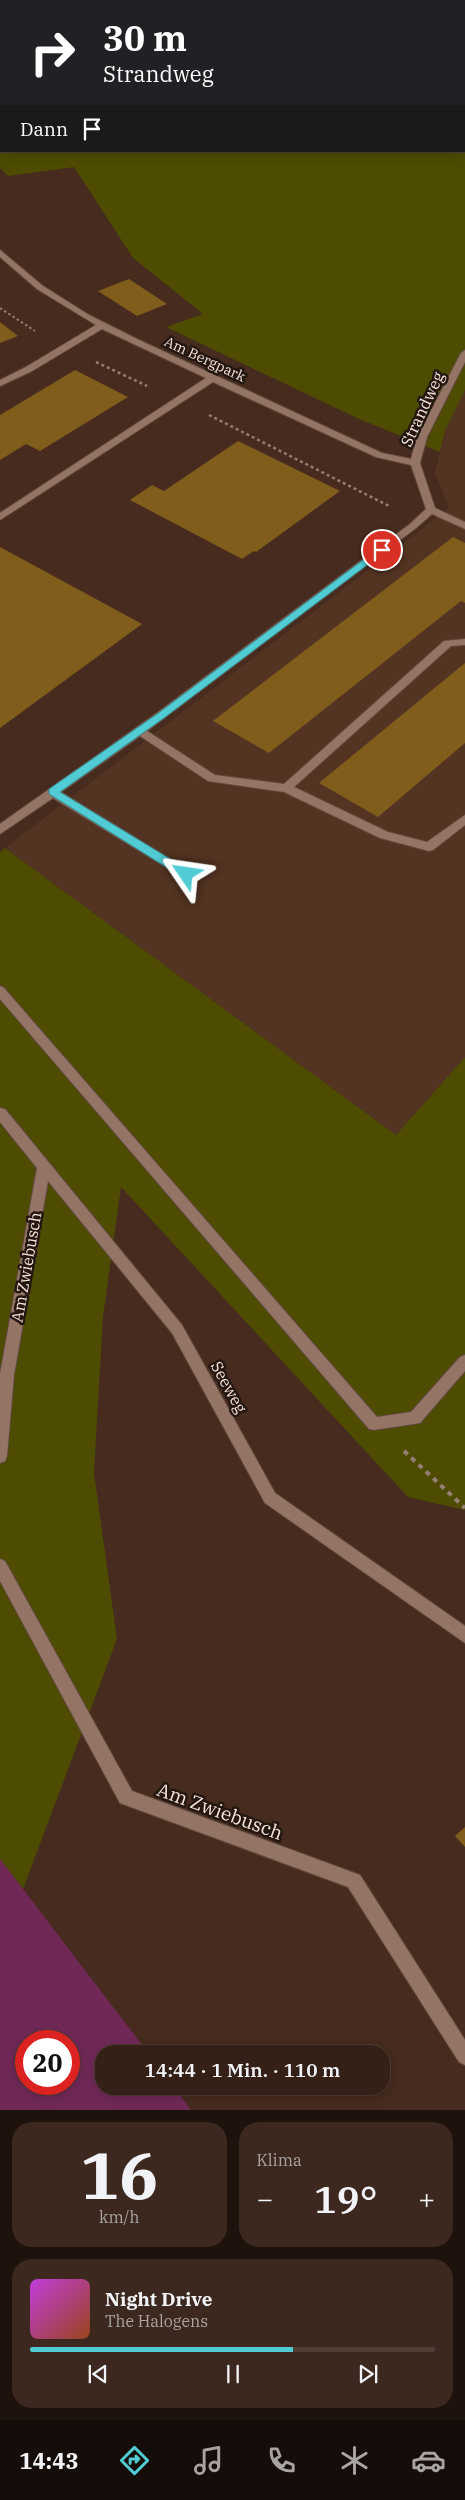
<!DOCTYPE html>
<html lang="de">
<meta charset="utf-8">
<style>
:root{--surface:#342016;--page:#3c281f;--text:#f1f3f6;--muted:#a9a3a1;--line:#4e3e35;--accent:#51ccd4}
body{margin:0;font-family:"IBM Plex Serif",serif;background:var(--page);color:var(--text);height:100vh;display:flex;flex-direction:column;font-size:19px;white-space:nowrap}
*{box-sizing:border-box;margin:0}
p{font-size:16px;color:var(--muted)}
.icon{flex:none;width:28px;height:28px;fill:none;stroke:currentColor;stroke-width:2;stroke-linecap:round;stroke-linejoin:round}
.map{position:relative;height:2110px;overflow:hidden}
.panel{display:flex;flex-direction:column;gap:12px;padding:12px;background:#1d120c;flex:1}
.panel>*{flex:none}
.top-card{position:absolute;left:0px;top:0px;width:465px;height:152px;box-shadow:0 2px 12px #0003,0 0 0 1px var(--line);background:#202124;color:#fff;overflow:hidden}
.speed{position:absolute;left:15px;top:2030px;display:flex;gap:10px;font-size:25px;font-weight:700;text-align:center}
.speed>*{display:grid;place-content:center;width:65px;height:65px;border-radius:50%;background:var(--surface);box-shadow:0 2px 12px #0003,0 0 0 1px var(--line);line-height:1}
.speed .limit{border:8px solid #d22;background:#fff;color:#111}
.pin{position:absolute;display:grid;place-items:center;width:42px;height:42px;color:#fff;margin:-21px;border:2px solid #fff;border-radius:50%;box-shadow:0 1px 5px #0007}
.me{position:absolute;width:55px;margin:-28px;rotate:302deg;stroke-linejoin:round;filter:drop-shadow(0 0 4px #0008)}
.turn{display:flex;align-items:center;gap:18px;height:105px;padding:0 20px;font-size:22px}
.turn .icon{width:65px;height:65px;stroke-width:2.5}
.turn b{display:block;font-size:35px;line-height:42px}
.then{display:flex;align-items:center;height:48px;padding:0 20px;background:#0003;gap:10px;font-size:19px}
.big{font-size:38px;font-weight:600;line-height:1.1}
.panel .widget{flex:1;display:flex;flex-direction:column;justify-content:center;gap:8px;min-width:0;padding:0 18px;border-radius:20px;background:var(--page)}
.panel .dial{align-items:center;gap:0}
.dial b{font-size:65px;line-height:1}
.song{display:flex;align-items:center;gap:15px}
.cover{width:60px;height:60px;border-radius:8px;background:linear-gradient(135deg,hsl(290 70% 55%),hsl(20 70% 35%))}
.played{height:5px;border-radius:2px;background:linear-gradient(90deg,var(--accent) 65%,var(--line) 65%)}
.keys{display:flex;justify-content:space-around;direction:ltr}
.heat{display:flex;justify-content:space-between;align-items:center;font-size:28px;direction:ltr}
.panel .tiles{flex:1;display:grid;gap:12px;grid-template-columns:1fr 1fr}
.widget:last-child{grid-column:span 2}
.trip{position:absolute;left:95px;top:2045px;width:295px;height:50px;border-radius:20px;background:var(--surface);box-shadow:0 2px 12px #0003,0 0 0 1px var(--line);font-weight:600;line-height:50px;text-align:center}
.dock{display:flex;height:80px;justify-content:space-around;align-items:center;background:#150d09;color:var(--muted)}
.dock .icon{width:35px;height:35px}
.dock .current{color:var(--accent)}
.dock b{font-size:22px;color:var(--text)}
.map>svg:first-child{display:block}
.built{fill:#533322}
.green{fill:#4e4c00}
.water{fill:#702957;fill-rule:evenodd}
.building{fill:#815d1c}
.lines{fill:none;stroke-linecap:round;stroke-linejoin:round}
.service-casing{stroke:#60493d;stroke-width:2}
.minor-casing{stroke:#60493d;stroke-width:2}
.path-far2{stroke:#957e73;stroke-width:2;stroke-dasharray:2.5 2.5;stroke-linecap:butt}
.path-far1{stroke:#957e73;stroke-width:2.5;stroke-dasharray:3 3;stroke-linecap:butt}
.path{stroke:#957e73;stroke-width:4;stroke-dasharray:5 5;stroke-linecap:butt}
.service{fill:#947465;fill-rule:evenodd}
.minor{fill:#947465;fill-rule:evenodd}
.route{fill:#51ccd4;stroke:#35858a}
.labels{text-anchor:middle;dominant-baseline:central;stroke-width:5;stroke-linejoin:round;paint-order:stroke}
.far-street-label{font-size:14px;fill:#f6e3db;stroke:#231711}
.street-label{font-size:16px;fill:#f6e3db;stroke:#231711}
.near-street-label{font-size:19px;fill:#f6e3db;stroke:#231711}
</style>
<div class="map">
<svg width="465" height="2110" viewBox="0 0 465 2110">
<rect width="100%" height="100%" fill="#462b1e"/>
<path class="built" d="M465 390V1057L396 1135 5 848 449 508 435 473 445 431Z"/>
<path class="green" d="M40 0H465V390L445 431 440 452 357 418 166 327 203 314 133 258 74 167 8 176 0 168V110L1 151H464V1H38Z
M5 848 396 1135 465 1057V1510L408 1497 121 1187 103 1317 94 1473 117 1639 23 1889 0 1859V852Z"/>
<path class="water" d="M0 1859 149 2054H104V2086H173L191 2110H0ZM26 2041H69V2084H26Z"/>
<path class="building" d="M129 279 167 304 137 316 98 291Z
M0 322 18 336 0 343Z
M75 370 128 397 40 451 26 444 0 460V415Z
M238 441 340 491 256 552 254 551 242 559 130 500 152 485 164 491Z
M453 537 465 543V603L461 601 269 753 213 721Z
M0 547 142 624 0 728Z
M465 663V743L378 817 319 783Z
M465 1827V1847L455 1836Z"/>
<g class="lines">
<g class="service-casing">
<path id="service" d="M0 0H6L1 3Z
M0 250 43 286 89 315 137 339 382 453 411 459 417 437 461 353 465 350V362L427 437 420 463 435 508 465 522V529L432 514 416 528 147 731 215 775 284 784 444 641 465 639V645L451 646 294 787 388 832 427 842 465 815V825L433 850 429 851 380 838 284 792 208 781 140 736 61 792 190 871 192 874 190 877H182L53 798 0 834V824L157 713 410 524 426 509 411 465 376 457 213 382 0 520V513L206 378 102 329 32 371 0 386V380L26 367 96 325 37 289 0 257Z
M0 986 4 988 377 1417 411 1412 460 1357 465 1355V1371L420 1423 374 1430 369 1429 0 999Z"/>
</g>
<g class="minor-casing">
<path id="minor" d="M0 1108 5 1109 182 1325 275 1493 465 1626V1643L265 1503 172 1333 48 1181 14 1375 7 1456 5 1461 0 1463V1374L37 1168 0 1122Z
M0 1559 5 1561 132 1791 360 1875 465 2040V2065L459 2062 348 1887 120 1803 0 1581Z"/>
</g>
<path class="path-far2" d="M0 308 35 331"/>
<path class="path-far1" d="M96 362 147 386
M209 415 391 507"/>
<path class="path" d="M404 1451 465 1508"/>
<use href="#service" class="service"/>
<use href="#minor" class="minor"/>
</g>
<path class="route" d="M379 548 387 550 164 718 60 792 190 871V877H182L49 794V789L157 714Z"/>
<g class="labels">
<g class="far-street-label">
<text transform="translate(205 359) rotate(25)">Am Bergpark</text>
</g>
<g class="street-label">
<text transform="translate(422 409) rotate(-65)">Strandweg</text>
<text transform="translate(26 1267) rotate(-80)">Am Zwiebusch</text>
<text transform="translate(229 1387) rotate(61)">Seeweg</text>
</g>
<g class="near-street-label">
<text transform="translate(220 1811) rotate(20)">Am Zwiebusch</text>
</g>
</g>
</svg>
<div class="speed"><div class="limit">20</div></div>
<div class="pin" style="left:382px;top:550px;background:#d93025"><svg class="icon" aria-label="arrive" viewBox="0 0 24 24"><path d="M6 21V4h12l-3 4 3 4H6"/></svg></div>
<svg class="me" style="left:186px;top:874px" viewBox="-20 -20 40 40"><path d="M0-17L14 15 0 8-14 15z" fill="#51ccd4" stroke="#fff" stroke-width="4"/></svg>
<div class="trip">14:44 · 1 Min. · 110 m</div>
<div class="top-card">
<div class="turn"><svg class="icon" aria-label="right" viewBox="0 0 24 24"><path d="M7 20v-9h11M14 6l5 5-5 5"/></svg><div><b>30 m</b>Strandweg</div></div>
<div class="then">Dann<svg class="icon" aria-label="arrive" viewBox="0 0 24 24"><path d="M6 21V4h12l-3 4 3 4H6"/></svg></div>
</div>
</div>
<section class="panel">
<div class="tiles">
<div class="widget dial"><b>16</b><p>km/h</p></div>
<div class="widget"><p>Klima</p>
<div class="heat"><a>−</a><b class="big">19°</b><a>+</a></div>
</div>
<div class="widget">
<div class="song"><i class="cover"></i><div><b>Night Drive</b><p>The Halogens</p></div></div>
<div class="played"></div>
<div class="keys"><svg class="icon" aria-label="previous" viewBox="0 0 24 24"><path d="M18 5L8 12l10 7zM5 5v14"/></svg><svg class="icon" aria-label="pause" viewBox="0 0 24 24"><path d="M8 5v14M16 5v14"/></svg><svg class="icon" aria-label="next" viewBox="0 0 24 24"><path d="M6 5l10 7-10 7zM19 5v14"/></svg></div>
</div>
</div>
</section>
<nav class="dock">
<b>14:43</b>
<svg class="icon current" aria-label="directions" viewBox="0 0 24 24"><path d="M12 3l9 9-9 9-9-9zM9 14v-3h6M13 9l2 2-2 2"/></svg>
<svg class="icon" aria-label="music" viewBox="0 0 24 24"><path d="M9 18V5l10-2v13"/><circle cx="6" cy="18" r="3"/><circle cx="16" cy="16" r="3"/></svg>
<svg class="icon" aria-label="phone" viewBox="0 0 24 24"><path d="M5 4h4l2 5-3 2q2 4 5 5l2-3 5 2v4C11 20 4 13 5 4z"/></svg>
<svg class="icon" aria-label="climate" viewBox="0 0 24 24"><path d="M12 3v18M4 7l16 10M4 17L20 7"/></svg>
<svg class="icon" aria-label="car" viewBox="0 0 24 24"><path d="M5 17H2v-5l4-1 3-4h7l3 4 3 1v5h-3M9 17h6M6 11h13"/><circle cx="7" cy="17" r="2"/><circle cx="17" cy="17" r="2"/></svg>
</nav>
